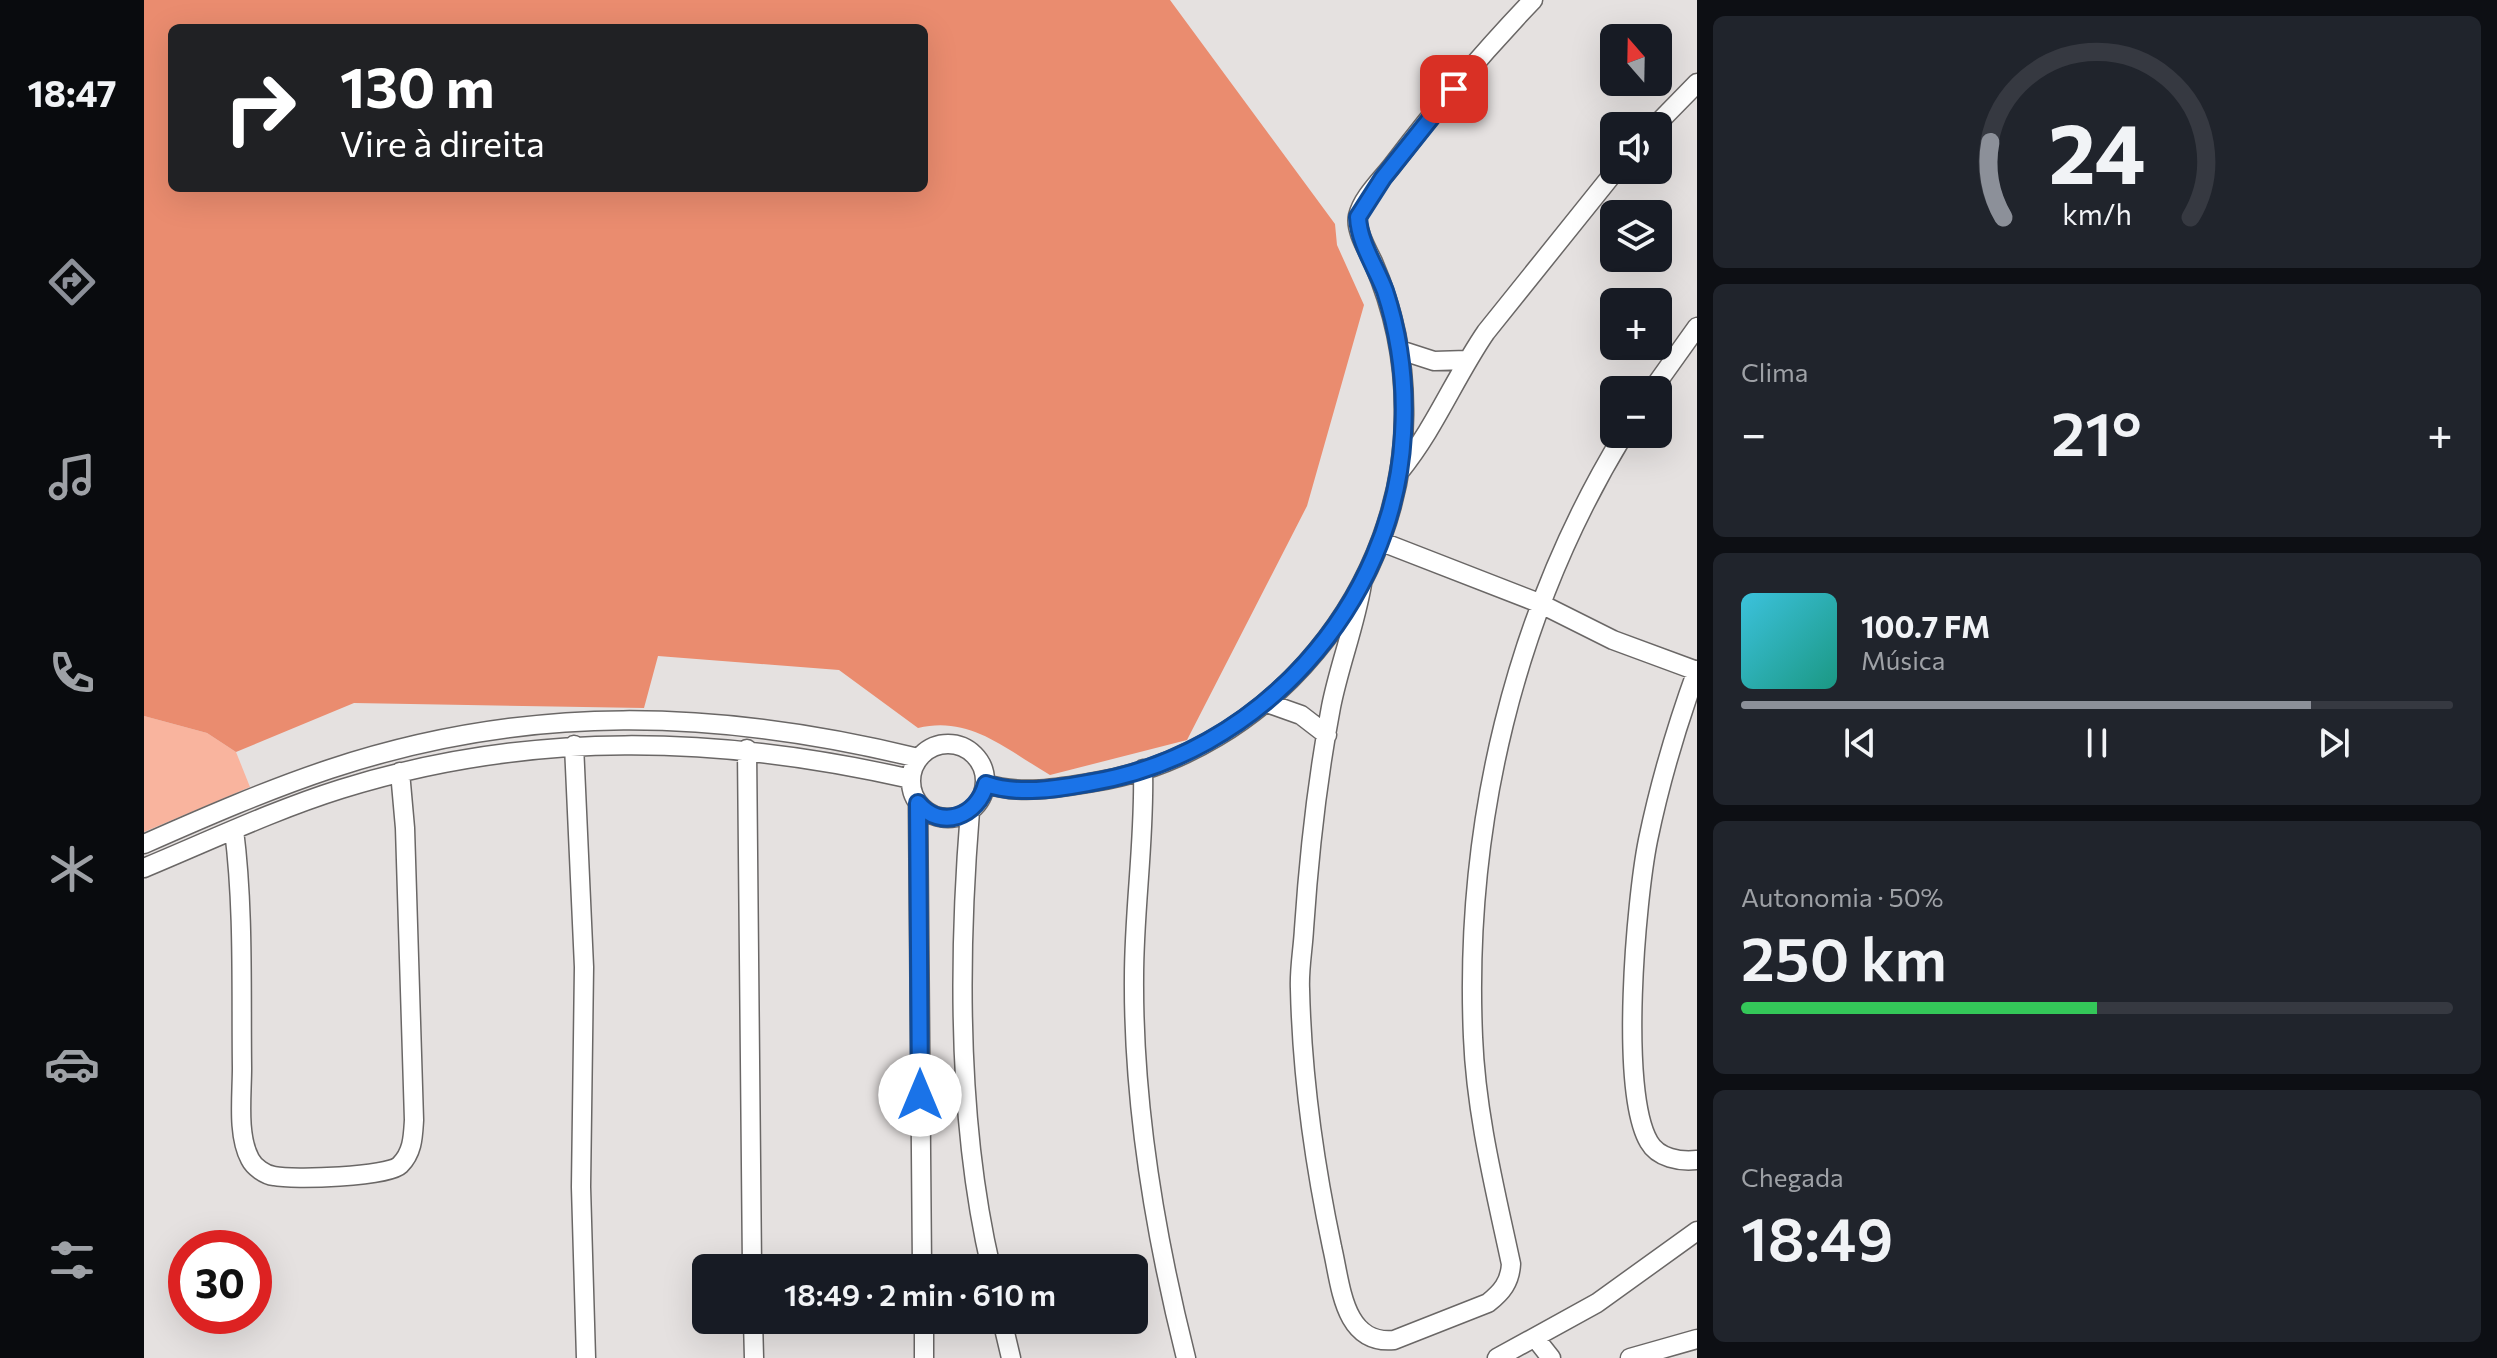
<!DOCTYPE html>
<html lang="pt">
<meta charset="utf-8">
<style>
:root{--surface:#171b24;--page:#20242c;--text:#f1f3f6;--muted:#9ea1a6;--line:#363941;--accent:#8c9099}
body{margin:0;font-family:Commissioner,sans-serif;background:var(--page);color:var(--text);height:100vh;display:flex;flex-direction:column;font-size:30px;white-space:nowrap}
*{box-sizing:border-box;margin:0}
p{font-size:26px;color:var(--muted)}
.icon{flex:none;width:44px;height:44px;fill:none;stroke:currentColor;stroke-width:2;stroke-linecap:round;stroke-linejoin:round}
.map{position:relative;flex:1;overflow:hidden}
.sheet{display:flex;flex-direction:column;gap:16px;padding:16px;background:#0d0f14;width:800px}
.sheet>*{flex:none}
.hud{position:absolute;left:24px;top:24px;width:760px;height:168px;border-radius:12px;box-shadow:0 8px 32px #0002;background:#202124;color:#fff;overflow:hidden}
.needle{width:52px;rotate:340deg}
.tools{position:absolute;left:1456px;top:24px;display:grid;gap:16px}
.tools a{display:grid;place-items:center;width:72px;height:72px;border-radius:12px;background:var(--surface);box-shadow:0 8px 32px #0002;font-size:40px}
.speed{position:absolute;left:24px;top:1230px;display:flex;gap:16px;font-size:40px;font-weight:700;text-align:center}
.speed>*{display:grid;place-content:center;width:104px;height:104px;border-radius:50%;background:var(--surface);box-shadow:0 8px 32px #0002;line-height:1}
.speed .limit{border:12px solid #d22;background:#fff;color:#111}
.pin{position:absolute;display:grid;place-items:center;width:68px;height:68px;color:#fff;margin:-34px;border-radius:16px;box-shadow:0 4px 12px #0006}
.me{position:absolute;width:88px;margin:-44px;rotate:0deg;stroke-linejoin:round;filter:drop-shadow(0 0 6px #0008)}
.turn{display:flex;align-items:center;gap:28px;height:168px;padding:0 40px;font-size:36px}
.turn .icon{width:104px;height:104px;stroke-width:2.5}
.turn b{display:block;font-size:56px;line-height:68px}
.big{font-size:60px;font-weight:600;line-height:1.1}
.sheet .tile{flex:1;display:flex;flex-direction:column;justify-content:center;gap:12px;min-width:0;padding:0 28px;border-radius:12px;background:var(--page)}
.sheet .dial{align-items:center;gap:0}
.dial svg{height:208px;overflow:visible;fill:none;stroke:var(--line);stroke-width:7;stroke-linecap:round;text-anchor:middle}
.dial text{fill:var(--text);stroke:none}
.song{display:flex;align-items:center;gap:24px}
.cover{width:96px;height:96px;border-radius:12px;background:linear-gradient(135deg,hsl(190 70% 55%),hsl(170 70% 35%))}
.played{height:8px;border-radius:4px;background:linear-gradient(90deg,var(--accent) 80%,var(--line) 80%)}
.keys{display:flex;justify-content:space-around;direction:ltr}
.heat{display:flex;justify-content:space-between;align-items:center;font-size:44px;direction:ltr}
.charge{height:12px;border-radius:6px;background:linear-gradient(90deg,#34c759 50%,var(--line) 0)}
.trip{position:absolute;left:548px;top:1254px;width:456px;height:80px;border-radius:12px;background:var(--surface);box-shadow:0 8px 32px #0002;font-weight:600;line-height:80px;text-align:center}
main{display:flex;flex:1;min-height:0}
.dock{display:flex;flex-direction:column;width:144px;justify-content:space-around;align-items:center;background:#090b0e;color:var(--muted)}
.dock .icon{width:56px;height:56px}
.dock .on{color:var(--accent)}
.dock b{font-size:36px;color:var(--text)}
.map>svg:first-child{display:block}
.green{fill:#f9b49e}
.forest{fill:#ea8c6f;fill-rule:evenodd}
.lines{fill:none;stroke-linecap:round;stroke-linejoin:round}
.street-casing{stroke:#6a6766;stroke-width:21}
.street{stroke:#fff;stroke-width:18}
.route-casing{stroke:#114b97;stroke-width:20}
.route{stroke:#1a73e8;stroke-width:14}
</style>
<main>
<nav class="dock">
<b>18:47</b>
<svg class="icon on" aria-label="directions" viewBox="0 0 24 24"><path d="M12 3l9 9-9 9-9-9zM9 14v-3h6M13 9l2 2-2 2"/></svg>
<svg class="icon" aria-label="music" viewBox="0 0 24 24"><path d="M9 18V5l10-2v13"/><circle cx="6" cy="18" r="3"/><circle cx="16" cy="16" r="3"/></svg>
<svg class="icon" aria-label="phone" viewBox="0 0 24 24"><path d="M5 4h4l2 5-3 2q2 4 5 5l2-3 5 2v4C11 20 4 13 5 4z"/></svg>
<svg class="icon" aria-label="climate" viewBox="0 0 24 24"><path d="M12 3v18M4 7l16 10M4 17L20 7"/></svg>
<svg class="icon" aria-label="car" viewBox="0 0 24 24"><path d="M5 17H2v-5l4-1 3-4h7l3 4 3 1v5h-3M9 17h6M6 11h13"/><circle cx="7" cy="17" r="2"/><circle cx="17" cy="17" r="2"/></svg>
<svg class="icon" aria-label="filters" viewBox="0 0 24 24"><path d="M4 7h16M4 17h16"/><circle cx="9" cy="7" r="2"/><circle cx="15" cy="17" r="2"/></svg>
</nav>
<div class="map">
<svg width="1553" height="1358" viewBox="0 0 1553 1358">
<rect width="100%" height="100%" fill="#e5e1e0"/>
<path class="green" d="M0 716 63 733 92 752 106 787 0 832Z"/>
<path class="forest" d="M0 0H1026L1191 224 1193 245 1220 305 1163 506 1043 740 906 775C863 750 826 715 774 728L695 670 514 656 500 708 210 703 92 752 63 733 0 716ZM28 28H780V188H28Z"/>
<g class="lines">
<g class="street-casing">
<path id="street" d="M1511 126 1553 83
M1256 350 1290 361 1323 360
M1508 390 1553 327
M1256 471C1291 428 1311 377 1342 332L1472 170
M1238 542 1395 603 1469 640 1553 671
M1218 584C1211 626 1195 666 1187 707 1173 781 1165 854 1160 929 1159 949 1155 969 1156 989 1158 1076 1170 1162 1188 1247 1197 1285 1199 1345 1250 1340L1344 1303C1358 1292 1366 1282 1367 1264 1351 1189 1332 1114 1329 1037 1320 826 1370 614 1480 434
M1553 670C1533 725 1516 782 1504 840 1492 900 1475 1091 1505 1142 1514 1158 1536 1162 1553 1160
M1123 703 1157 715 1183 735
M767 781a37 37 0 1 1 74 0a37 37 0 1 1-74 0Z
M430 745 440 967 437 1187 442 1358
M603 749 608 1268
M999 769C1001 839 990 908 990 977 989 1105 1011 1235 1042 1358
M842 784C875 795 916 788 950 782 1126 754 1263 586 1260 409 1260 358 1249 308 1229 262 1223 249 1211 230 1214 216 1218 198 1237 180 1248 166 1292 108 1339 52 1389 0
M774 803 778 1268
M826 811C814 959 813 1123 847 1268
M90 830C100 909 97 989 98 1068 98 1096 93 1135 106 1159 110 1167 121 1175 130 1176 149 1180 244 1177 256 1165 269 1152 269 1136 270 1120L261 828 256 772
M0 844C61 817 123 790 186 769 385 703 573 709 774 758
M0 868C65 841 130 810 197 789 386 730 575 735 767 779
M609 1320 610 1358
M780 1320V1358
M858 1320 867 1358
M1392 1339 1407 1358
M1353 1358 1453 1303 1553 1231
M1486 1358 1553 1339"/>
</g>
<use href="#street" class="street"/>
</g>
<g class="lines">
<g class="route-casing">
<path id="route" d="M776 1095 774 803C797 831 834 816 842 784 873 795 912 789 944 783 1114 756 1250 606 1259 434 1262 386 1256 337 1241 291 1232 267 1215 243 1214 217L1239 178 1310 89"/>
</g>
<use href="#route" class="route"/>
</g>
</svg>
<div class="tools">
<a><svg class="needle" viewBox="-14 -14 28 28"><path d="M0-13l5 13h-10z" fill="#e53935"/><path d="M0 13l5-13h-10z" fill="#9ea1a6"/></svg></a>
<a><svg class="icon" aria-label="sound" viewBox="0 0 24 24"><path d="M4 9h4l5-4v14l-5-4H4zM17 9q2 3 0 6"/></svg></a>
<a><svg class="icon" aria-label="layers" viewBox="0 0 24 24"><path d="M12 4l9 5-9 5-9-5zM3 14l9 5 9-5"/></svg></a>
<a>+</a>
<a>−</a>
</div>
<div class="speed"><div class="limit">30</div></div>
<div class="pin" style="left:1310px;top:89px;background:#d93025"><svg class="icon" aria-label="arrive" viewBox="0 0 24 24"><path d="M6 21V4h12l-3 4 3 4H6"/></svg></div>
<svg class="me" style="left:776px;top:1095px" viewBox="-20 -20 40 40"><circle r="19" fill="#fff"/><path d="M0-13L10 11 0 6-10 11z" fill="#1a73e8"/></svg>
<div class="trip">18:49 · 2 min · 610 m</div>
<div class="hud">
<div class="turn"><svg class="icon" aria-label="right" viewBox="0 0 24 24"><path d="M7 20v-9h11M14 6l5 5-5 5"/></svg><div><b>130 m</b>Vire à direita</div></div>
</div>
</div>
<section class="sheet">
<div class="tile dial"><svg viewBox="0 0 100 80">
<path d="M14 69A42 42 0 1 1 86 69"/>
<path d="M14 69A42 42 0 0 1 9 40" stroke="#8c9099"/>
<text x="50" y="56" font-size="32" font-weight="700">24</text>
<text x="50" y="72" font-size="11">km/h</text>
</svg></div>
<div class="tile"><p>Clima</p>
<div class="heat"><a>−</a><b class="big">21°</b><a>+</a></div>
</div>
<div class="tile">
<div class="song"><i class="cover"></i><div><b>100.7 FM</b><p>Música</p></div></div>
<div class="played"></div>
<div class="keys"><svg class="icon" aria-label="previous" viewBox="0 0 24 24"><path d="M18 5L8 12l10 7zM5 5v14"/></svg><svg class="icon" aria-label="pause" viewBox="0 0 24 24"><path d="M8 5v14M16 5v14"/></svg><svg class="icon" aria-label="next" viewBox="0 0 24 24"><path d="M6 5l10 7-10 7zM19 5v14"/></svg></div>
</div>
<div class="tile"><p>Autonomia · 50%</p><b class="big">250 km</b><div class="charge"></div></div>
<div class="tile"><p>Chegada</p><b class="big">18:49</b></div>
</section>
</main>
